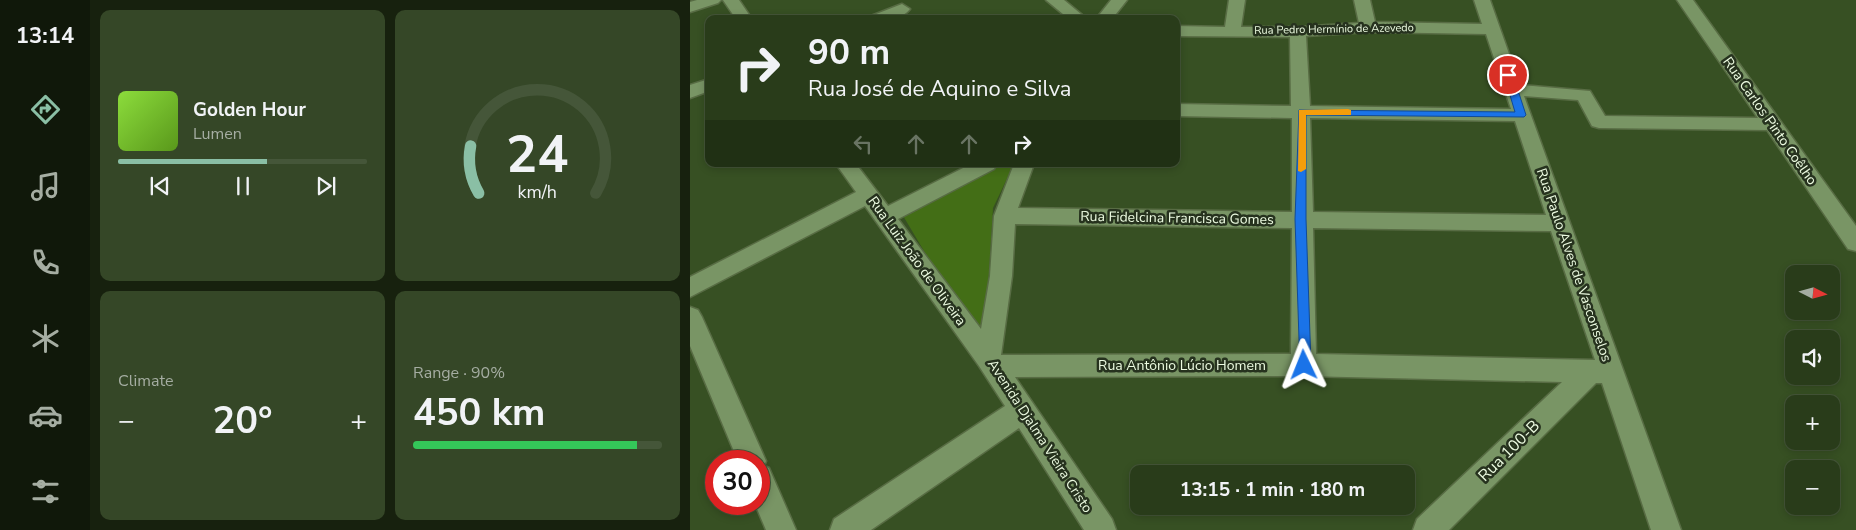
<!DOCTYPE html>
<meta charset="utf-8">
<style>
:root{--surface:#293c1a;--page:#354727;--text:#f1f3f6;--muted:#a5ada2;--line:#455639;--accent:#8abfa5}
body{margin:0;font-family:"Nunito Sans",sans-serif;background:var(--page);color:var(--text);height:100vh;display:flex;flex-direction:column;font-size:19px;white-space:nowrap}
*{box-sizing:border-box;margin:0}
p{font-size:16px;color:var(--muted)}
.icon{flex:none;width:28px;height:28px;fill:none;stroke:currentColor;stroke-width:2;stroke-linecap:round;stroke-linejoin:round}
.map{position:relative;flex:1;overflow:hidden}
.sheet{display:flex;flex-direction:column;gap:10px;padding:10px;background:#17210e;width:600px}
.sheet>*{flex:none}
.guide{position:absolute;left:15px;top:15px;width:475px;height:152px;border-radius:10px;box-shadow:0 2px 8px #0003,0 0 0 1px var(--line);background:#293c1a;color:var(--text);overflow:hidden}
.needle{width:32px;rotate:96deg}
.tools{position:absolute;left:1095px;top:265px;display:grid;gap:10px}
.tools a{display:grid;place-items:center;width:55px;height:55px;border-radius:10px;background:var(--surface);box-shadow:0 2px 8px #0003,0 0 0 1px var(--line);font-size:25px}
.speed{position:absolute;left:15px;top:450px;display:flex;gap:10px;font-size:25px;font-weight:700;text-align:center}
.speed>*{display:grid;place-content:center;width:65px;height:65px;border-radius:50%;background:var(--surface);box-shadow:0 2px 8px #0003,0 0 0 1px var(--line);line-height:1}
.speed .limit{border:8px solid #d22;background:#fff;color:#111}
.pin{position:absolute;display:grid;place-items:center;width:42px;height:42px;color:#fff;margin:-21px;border:2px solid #fff;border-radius:50%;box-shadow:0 1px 5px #0007}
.me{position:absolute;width:55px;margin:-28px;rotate:358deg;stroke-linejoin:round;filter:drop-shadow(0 0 4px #0008)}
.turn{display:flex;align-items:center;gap:18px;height:105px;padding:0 20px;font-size:22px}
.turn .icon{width:65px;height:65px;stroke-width:2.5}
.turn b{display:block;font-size:35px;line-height:42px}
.lanes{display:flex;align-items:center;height:48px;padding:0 20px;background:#0003;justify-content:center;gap:25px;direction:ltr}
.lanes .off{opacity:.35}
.big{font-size:38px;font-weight:700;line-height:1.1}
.sheet .card{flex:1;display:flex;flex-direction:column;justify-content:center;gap:8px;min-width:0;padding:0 18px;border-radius:10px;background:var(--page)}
.sheet .dial{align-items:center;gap:0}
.dial svg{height:130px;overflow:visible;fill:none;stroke:var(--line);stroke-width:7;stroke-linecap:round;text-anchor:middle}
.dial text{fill:var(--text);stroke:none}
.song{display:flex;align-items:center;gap:15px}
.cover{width:60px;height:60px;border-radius:8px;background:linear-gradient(135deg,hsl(90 70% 55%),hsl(90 70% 35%))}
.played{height:5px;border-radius:2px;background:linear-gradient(90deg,var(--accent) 60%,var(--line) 60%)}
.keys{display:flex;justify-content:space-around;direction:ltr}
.heat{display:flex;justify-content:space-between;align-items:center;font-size:28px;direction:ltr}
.charge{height:8px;border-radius:4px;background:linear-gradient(90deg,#34c759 90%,var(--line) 0)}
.sheet .tiles{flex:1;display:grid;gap:10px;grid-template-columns:repeat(2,1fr)}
.trip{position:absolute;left:440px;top:465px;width:285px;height:50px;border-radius:10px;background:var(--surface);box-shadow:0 2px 8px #0003,0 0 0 1px var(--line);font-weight:700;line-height:50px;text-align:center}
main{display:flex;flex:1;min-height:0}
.tabs{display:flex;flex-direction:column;width:90px;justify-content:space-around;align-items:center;background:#10180a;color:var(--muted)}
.tabs .icon{width:35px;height:35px}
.tabs .current{color:var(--accent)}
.tabs b{font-size:22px;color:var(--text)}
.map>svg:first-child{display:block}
.green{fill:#436e16}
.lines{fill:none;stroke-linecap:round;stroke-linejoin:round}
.street-casing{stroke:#586c44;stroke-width:3}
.street{fill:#799565;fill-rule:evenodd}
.route{fill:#1a73e8;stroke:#114b97}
.slow{fill:#f59e0b}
.labels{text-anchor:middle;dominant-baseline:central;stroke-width:5;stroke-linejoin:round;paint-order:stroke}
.far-street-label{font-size:11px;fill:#ecfbe1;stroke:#26321e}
.street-label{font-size:14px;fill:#ecfbe1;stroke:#26321e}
.near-street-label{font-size:16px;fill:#ecfbe1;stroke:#26321e}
</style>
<main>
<nav class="tabs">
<b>13:14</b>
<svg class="icon current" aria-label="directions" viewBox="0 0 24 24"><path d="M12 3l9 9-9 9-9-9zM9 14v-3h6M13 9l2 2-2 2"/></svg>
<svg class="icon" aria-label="music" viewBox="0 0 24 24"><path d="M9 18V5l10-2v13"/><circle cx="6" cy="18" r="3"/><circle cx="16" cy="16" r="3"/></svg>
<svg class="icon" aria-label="phone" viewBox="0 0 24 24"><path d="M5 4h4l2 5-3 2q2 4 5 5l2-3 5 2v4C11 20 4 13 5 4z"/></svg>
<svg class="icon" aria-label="climate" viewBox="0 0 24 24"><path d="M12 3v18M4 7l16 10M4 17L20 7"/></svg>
<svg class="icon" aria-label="car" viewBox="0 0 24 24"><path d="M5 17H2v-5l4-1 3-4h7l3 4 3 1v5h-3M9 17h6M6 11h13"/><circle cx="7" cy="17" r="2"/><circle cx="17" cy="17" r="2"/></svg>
<svg class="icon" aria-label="filters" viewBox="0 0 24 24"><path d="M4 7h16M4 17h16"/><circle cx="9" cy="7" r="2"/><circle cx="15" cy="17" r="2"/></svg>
</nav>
<section class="sheet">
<div class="tiles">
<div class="card">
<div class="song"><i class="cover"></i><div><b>Golden Hour</b><p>Lumen</p></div></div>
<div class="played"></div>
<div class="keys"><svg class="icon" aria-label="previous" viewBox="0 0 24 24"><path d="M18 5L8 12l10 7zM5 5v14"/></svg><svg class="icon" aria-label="pause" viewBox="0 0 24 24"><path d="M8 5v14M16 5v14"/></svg><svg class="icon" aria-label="next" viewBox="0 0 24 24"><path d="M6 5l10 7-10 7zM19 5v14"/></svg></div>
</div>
<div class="card dial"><svg viewBox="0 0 100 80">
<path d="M14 69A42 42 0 1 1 86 69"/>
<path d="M14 69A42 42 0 0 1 9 40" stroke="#8abfa5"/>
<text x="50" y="56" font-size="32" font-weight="700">24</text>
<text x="50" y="72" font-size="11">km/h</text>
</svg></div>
<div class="card"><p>Climate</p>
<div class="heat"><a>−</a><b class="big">20°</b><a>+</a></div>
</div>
<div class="card"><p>Range · 90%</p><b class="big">450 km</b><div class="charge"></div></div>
</div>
</section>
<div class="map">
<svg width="1166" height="530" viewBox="0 0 1166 530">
<rect width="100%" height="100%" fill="#375023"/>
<path class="green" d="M302 164H324L303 208 294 352 212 214Z"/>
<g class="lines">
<g class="street-casing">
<path id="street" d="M7 0H31L28 3 0 12V2Z
M33 0H49L62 19H46Z
M356 0H374L397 19H379Z
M421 0H437L422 19H406Z
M539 0H555L551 27H608L669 23 664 0H680L685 22 792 24 784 0H800L830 85 900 91 915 116 1068 118 987 0H1003L1166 226V251L1158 249 1077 130 909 128 902 126 888 100 834 96 991 530H961L912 383H906L759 530H723L727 519 872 382 614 376 325 377 422 519 426 530H394L329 428 181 530H140L144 519 315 406 289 366 175 206 0 297V277L166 192 146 164H166L198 206 281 164H307L304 169 208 219 291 329 300 276 304 216 324 164H344L328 208 602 212V118L486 116V104L601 106 600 37 486 36V26L535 27ZM678 32 796 34 821 109 620 106 616 36ZM620 118 825 121 856 215 623 212ZM325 224 602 228 601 354 311 355 322 276ZM623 228 861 231 905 360 626 354Z
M212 4 220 9C211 21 192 19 179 19L181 16Z
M19 79V91L0 98V85Z
M0 307 8 310 12 317 76 461 74 466 79 468 106 530H76L65 504H69V461H48L0 346Z"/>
</g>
<use href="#street" class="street"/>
</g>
<path class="route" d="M818 72 823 75 836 115 834 117 616 115V219L621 365 614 371 610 369 605 219 609 110 825 112 814 75Z"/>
<path class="slow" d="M658 109 661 110V115H616V169L611 172 608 171 609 110Z"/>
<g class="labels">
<g class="far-street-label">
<text transform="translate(644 29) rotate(-1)">Rua Pedro Hermínio de Azevedo</text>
</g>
<g class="street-label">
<text transform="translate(1080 121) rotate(55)">Rua Carlos Pinto Coêlho</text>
<text transform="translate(487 218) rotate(1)">Rua Fidelcina Francisca Gomes</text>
<text transform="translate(227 261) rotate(54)">Rua Luiz João de Oliveira</text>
<text transform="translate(884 265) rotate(71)">Rua Paulo Alves de Vasconselos</text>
<text x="492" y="365">Rua Antônio Lúcio Homem</text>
<text transform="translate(350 436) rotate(57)">Avenida Djalma Vieira Cristo</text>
</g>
<g class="near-street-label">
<text transform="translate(819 451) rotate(-45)">Rua 100-B</text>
</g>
</g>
</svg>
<div class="tools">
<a><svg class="needle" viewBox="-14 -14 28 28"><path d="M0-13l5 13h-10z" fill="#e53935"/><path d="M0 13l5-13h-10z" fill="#a5ada2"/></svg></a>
<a><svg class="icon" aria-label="sound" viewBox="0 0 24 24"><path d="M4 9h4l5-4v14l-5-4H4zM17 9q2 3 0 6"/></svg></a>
<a>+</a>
<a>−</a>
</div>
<div class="speed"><div class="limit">30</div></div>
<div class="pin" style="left:818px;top:75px;background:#d93025"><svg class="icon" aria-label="arrive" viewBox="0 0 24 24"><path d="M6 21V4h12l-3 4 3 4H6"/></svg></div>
<svg class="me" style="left:614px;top:365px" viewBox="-20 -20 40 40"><path d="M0-17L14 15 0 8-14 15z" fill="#1a73e8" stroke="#fff" stroke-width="4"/></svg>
<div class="trip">13:15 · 1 min · 180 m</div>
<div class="guide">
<div class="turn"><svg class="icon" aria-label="right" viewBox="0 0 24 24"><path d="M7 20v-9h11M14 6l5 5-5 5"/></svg><div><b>90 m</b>Rua José de Aquino e Silva</div></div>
<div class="lanes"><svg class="icon off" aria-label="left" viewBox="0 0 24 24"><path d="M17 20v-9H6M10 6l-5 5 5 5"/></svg><svg class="icon off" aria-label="ahead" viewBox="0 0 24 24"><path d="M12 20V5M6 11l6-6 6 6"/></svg><svg class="icon off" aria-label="ahead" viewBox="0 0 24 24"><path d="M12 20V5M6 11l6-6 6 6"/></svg><svg class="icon" aria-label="right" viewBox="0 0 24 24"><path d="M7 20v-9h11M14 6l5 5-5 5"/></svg></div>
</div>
</div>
</main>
